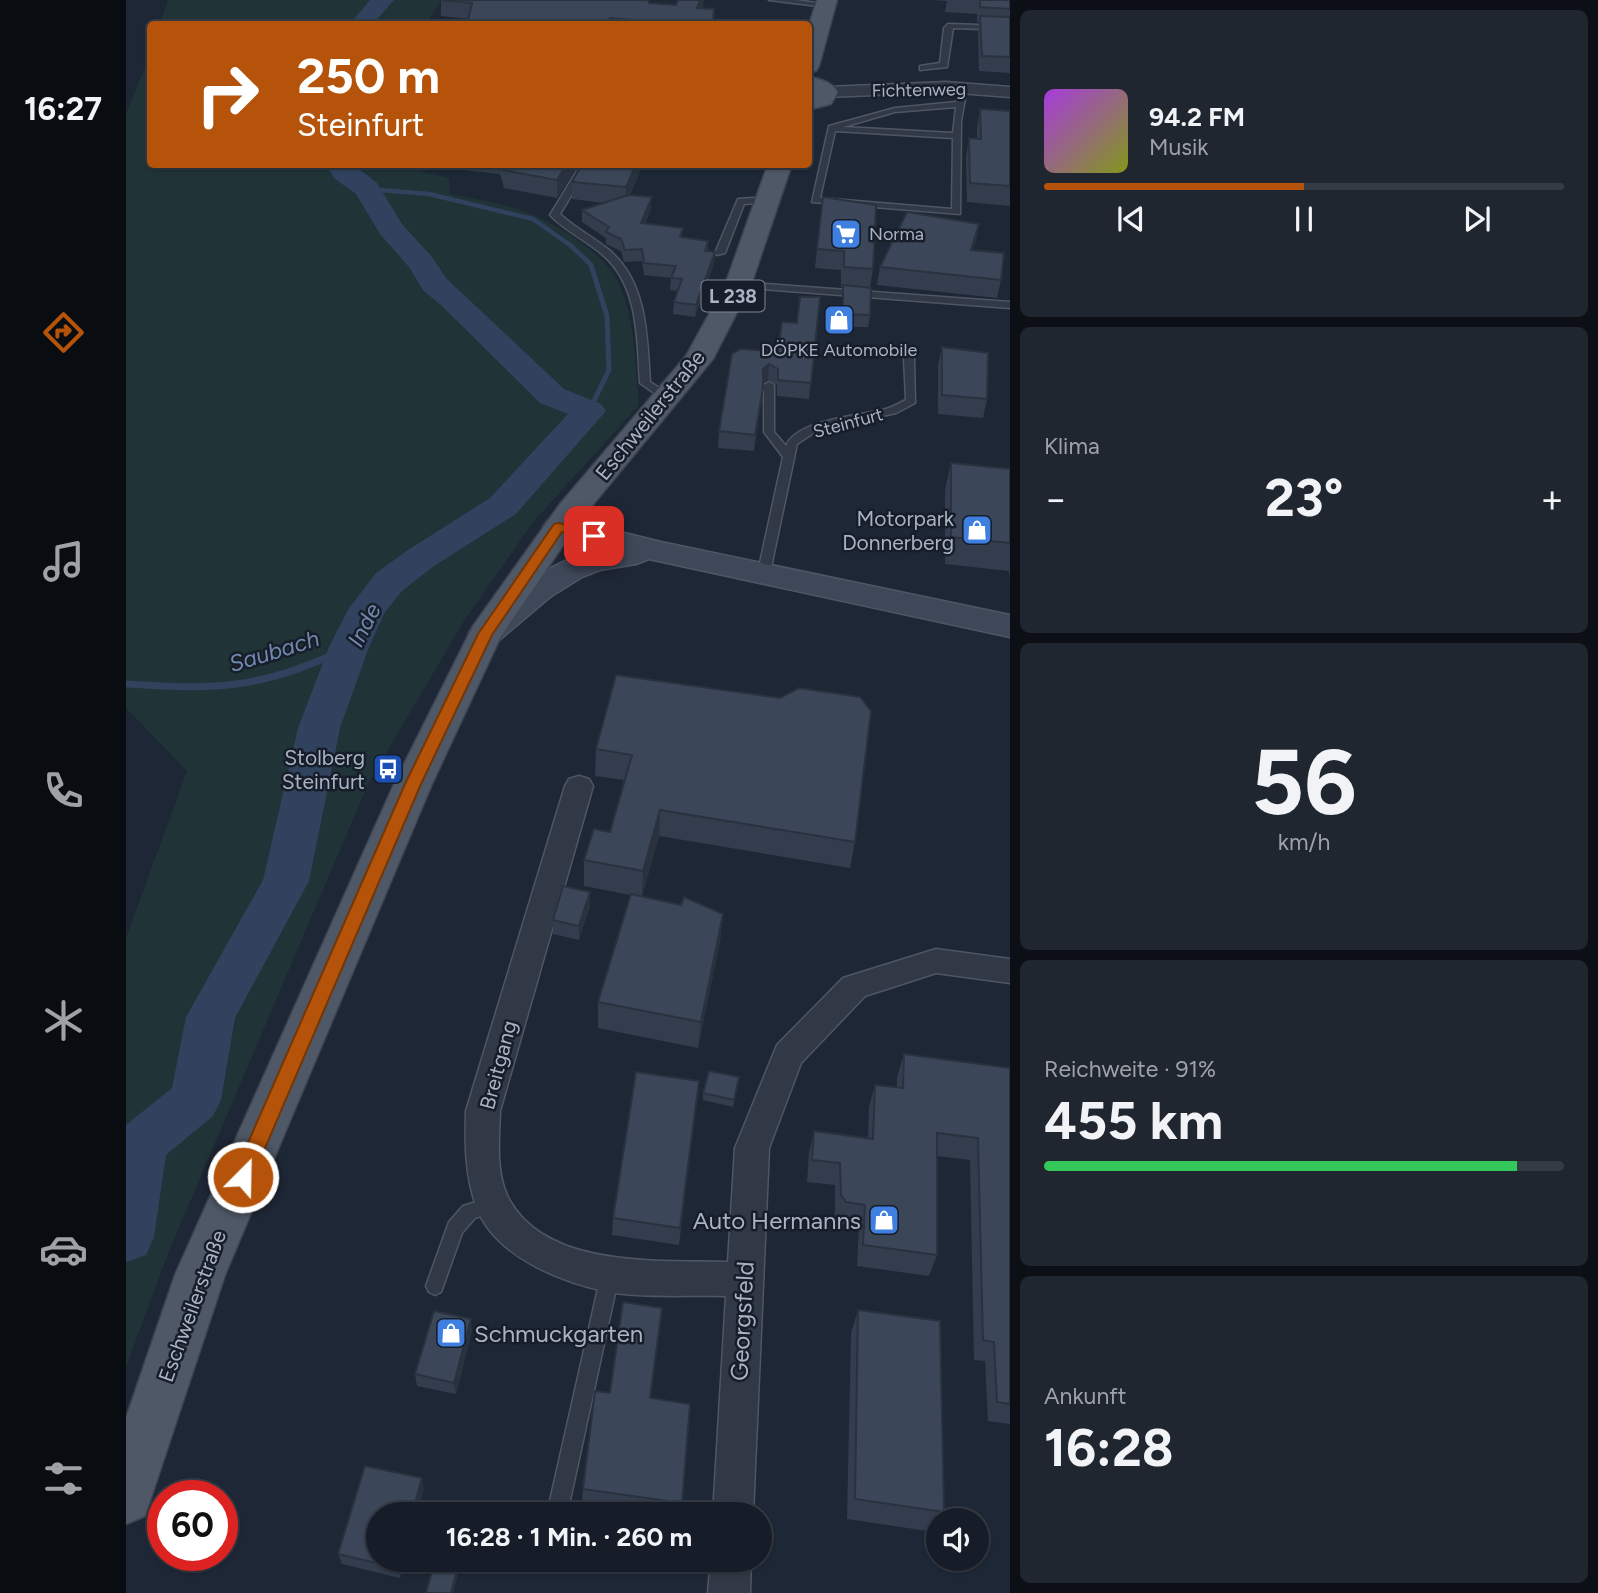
<!DOCTYPE html>
<html lang="de">
<meta charset="utf-8">
<style>
:root{--surface:#161d28;--page:#1f2630;--text:#f1f3f6;--muted:#9ea2a8;--line:#353b45;--accent:#b45309}
body{margin:0;font-family:Figtree,sans-serif;background:var(--page);color:var(--text);height:100vh;display:flex;flex-direction:column;font-size:26px;white-space:nowrap}
*{box-sizing:border-box;margin:0}
p{font-size:23px;color:var(--muted)}
.icon{flex:none;width:38px;height:38px;fill:none;stroke:currentColor;stroke-width:2;stroke-linecap:round;stroke-linejoin:round}
.map{position:relative;flex:1;overflow:hidden}
.side{display:flex;flex-direction:column;gap:10px;padding:10px;background:#0c1016;width:588px}
.side>*{flex:none}
.guide{position:absolute;left:21px;top:21px;width:665px;height:147px;border-radius:7px;box-shadow:0 2px 5px #0004,0 0 0 2px var(--line);background:#b45309;color:#fff;overflow:hidden}
.fabs{position:absolute;left:800px;top:1508px;display:grid;gap:14px}
.fabs a{display:grid;place-items:center;width:63px;height:63px;border-radius:50%;background:var(--surface);box-shadow:0 2px 5px #0004,0 0 0 2px var(--line);font-size:35px}
.speed{position:absolute;left:21px;top:1480px;display:flex;gap:14px;font-size:35px;font-weight:700;text-align:center}
.speed>*{display:grid;place-content:center;width:91px;height:91px;border-radius:50%;background:var(--surface);box-shadow:0 2px 5px #0004,0 0 0 2px var(--line);line-height:1}
.speed .limit{border:10px solid #d22;background:#fff;color:#111}
.pin{position:absolute;display:grid;place-items:center;width:60px;height:60px;color:#fff;margin:-30px;border-radius:14px;box-shadow:0 4px 10px #0006}
.me{position:absolute;width:77px;margin:-38px;rotate:23deg;stroke-linejoin:round;filter:drop-shadow(0 0 5px #0008)}
.turn{display:flex;align-items:center;gap:24px;height:147px;padding:0 35px;font-size:32px}
.turn .icon{width:91px;height:91px;stroke-width:2.5}
.turn b{display:block;font-size:49px;line-height:60px}
.big{font-size:52px;font-weight:700;line-height:1.1}
.side .widget{flex:1;display:flex;flex-direction:column;justify-content:center;gap:10px;min-width:0;padding:0 24px;border-radius:10px;background:var(--page)}
.side .dial{align-items:center;gap:0}
.dial b{font-size:91px;line-height:1}
.song{display:flex;align-items:center;gap:21px}
.cover{width:84px;height:84px;border-radius:10px;background:linear-gradient(135deg,hsl(280 70% 55%),hsl(70 70% 35%))}
.played{height:7px;border-radius:4px;background:linear-gradient(90deg,var(--accent) 50%,var(--line) 50%)}
.keys{display:flex;justify-content:space-around;direction:ltr}
.heat{display:flex;justify-content:space-between;align-items:center;font-size:38px;direction:ltr}
.charge{height:10px;border-radius:5px;background:linear-gradient(90deg,#34c759 91%,var(--line) 0)}
.trip{position:absolute;left:240px;top:1502px;width:406px;height:70px;border-radius:35px;background:var(--surface);box-shadow:0 2px 5px #0004,0 0 0 2px var(--line);font-weight:700;line-height:70px;text-align:center}
main{display:flex;flex:1;min-height:0}
.tab-bar{display:flex;flex-direction:column;width:126px;justify-content:space-around;align-items:center;background:#090c10;color:var(--muted)}
.tab-bar .icon{width:49px;height:49px}
.tab-bar .current{color:var(--accent)}
.tab-bar b{font-size:32px;color:var(--text)}
.map>svg:first-child{display:block}
.green{fill:#203337}
.lines{fill:none;stroke-linecap:round;stroke-linejoin:round}
.stream-far2{stroke:#30425e;stroke-width:4.5}
.stream-far1{stroke:#30425e;stroke-width:5}
.stream{stroke:#30425e;stroke-width:7}
.river{fill:#30425e;fill-rule:evenodd}
.lane-casing{stroke:#4e5664;stroke-width:3}
.street-casing{stroke:#4e5664;stroke-width:3}
.secondary-casing{stroke:#4e5664;stroke-width:3}
.primary-casing{stroke:#3a424f;stroke-width:3}
.lane{fill:#313946;fill-rule:evenodd}
.street{fill:#313946;fill-rule:evenodd}
.secondary{fill:#3f4859;fill-rule:evenodd}
.primary{fill:#4f5867;fill-rule:evenodd}
.wall{fill:#333d4d}
.shaded-wall{fill:#29323e}
.building{fill:#3b4759;stroke:#29323e;stroke-width:2}
.route{fill:#b45309;stroke:#753606;stroke-width:2}
.labels{text-anchor:middle;dominant-baseline:central;stroke-width:5;stroke-linejoin:round;paint-order:stroke}
.far-street-label{font-size:18px;fill:#aab3c4;stroke:#171e2a}
.far-poi-label{font-size:18px;fill:#aab3c4;stroke:#171e2a;text-anchor:start}
.shield{fill:#171e2a;stroke:#7e8696;stroke-width:2}
.shield-label{font-size:19px;font-weight:bold;fill:#aab3c4}
.street-label{font-size:21px;fill:#aab3c4;stroke:#171e2a}
.poi-label{font-size:21px;fill:#aab3c4;stroke:#171e2a;text-anchor:end}
.water-label{font-size:23px;font-style:italic;fill:#7189ae;stroke:#171e2a}
.near-poi-label{font-size:24px;fill:#aab3c4;stroke:#171e2a;text-anchor:end}
.near-street-label{font-size:24px;fill:#aab3c4;stroke:#171e2a}
</style>
<main>
<nav class="tab-bar">
<b>16:27</b>
<svg class="icon current" aria-label="directions" viewBox="0 0 24 24"><path d="M12 3l9 9-9 9-9-9zM9 14v-3h6M13 9l2 2-2 2"/></svg>
<svg class="icon" aria-label="music" viewBox="0 0 24 24"><path d="M9 18V5l10-2v13"/><circle cx="6" cy="18" r="3"/><circle cx="16" cy="16" r="3"/></svg>
<svg class="icon" aria-label="phone" viewBox="0 0 24 24"><path d="M5 4h4l2 5-3 2q2 4 5 5l2-3 5 2v4C11 20 4 13 5 4z"/></svg>
<svg class="icon" aria-label="climate" viewBox="0 0 24 24"><path d="M12 3v18M4 7l16 10M4 17L20 7"/></svg>
<svg class="icon" aria-label="car" viewBox="0 0 24 24"><path d="M5 17H2v-5l4-1 3-4h7l3 4 3 1v5h-3M9 17h6M6 11h13"/><circle cx="7" cy="17" r="2"/><circle cx="17" cy="17" r="2"/></svg>
<svg class="icon" aria-label="filters" viewBox="0 0 24 24"><path d="M4 7h16M4 17h16"/><circle cx="9" cy="7" r="2"/><circle cx="15" cy="17" r="2"/></svg>
</nav>
<div class="map">
<svg width="884" height="1593" viewBox="0 0 884 1593">
<rect width="100%" height="100%" fill="#1e2736"/>
<path class="green" d="M42 0H316L302 20 330 23 34 24Z
M24 54V164L288 165 298 172 323 178 324 194C347 199 370 202 392 209 425 220 479 252 493 284 510 321 509 365 513 405L408 521 338 621 243 782 43 1251 0 1367V938L61 771 0 708V114Z"/>
<g class="lines">
<path class="stream-far2" d="M241 189 303 194 407 219 444 245 461 261"/>
<path class="stream-far1" d="M459 259 465 265 481 316 483 370 463 411"/>
<path class="stream" d="M0 684C92 690 138 689 223 647"/>
<path class="river" d="M244 0H268L247 24H224Z
M199 164H227L251 183 276 224 306 257 320 278 438 389 475 404 480 411 390 514 308 566 276 591 259 612 243 647 214 728 183 881 109 1018 95 1100 87 1116 40 1155 28 1237 20 1255 0 1262V1125L46 1088 60 1017 137 880 172 728 203 647 223 608 250 573 282 550 364 498 442 414 414 403 317 307 297 290 283 267 254 234 230 194 209 179Z"/>
<g class="lane-casing">
<path id="lane" d="M643 0H670L704 5 700 7Z
M619 22H672L676 24H616Z
M822 24 884 26V30L827 28 821 67 794 70V66L814 63 818 28Z
M834 86 841 88 835 121 834 214 686 202 703 126 769 108 830 102ZM830 107 827 133 717 127 769 112ZM709 131 827 138 826 209 694 198Z
M455 164H464L434 214C449 228 467 237 483 250 521 282 521 335 524 382L546 396V400H538L514 383C511 339 513 286 477 255 460 240 439 231 424 215Z
M644 197 647 198V202L618 204 599 253 591 255 589 253 612 199Z
M612 282 884 302V308L609 287 607 285Z
M783 355 788 358 789 403 770 413 692 430 671 444 644 572 638 576 634 575 632 572 657 457 638 432V385L643 382 648 385V432L660 446C671 419 734 416 760 409 767 407 773 403 780 400L778 358Z
M367 1197 373 1199 376 1205 373 1211 349 1218 336 1233 315 1292 309 1295 303 1292 300 1286 323 1222 337 1206Z
M484 1267 490 1269 493 1275 441 1514H421L475 1275 478 1269Z"/>
</g>
<g class="street-casing">
<path id="street" d="M820 82 884 87V97L820 92 701 97 693 92 701 87Z
M453 776 463 779 467 786 374 1111C373 1140 369 1175 384 1201 423 1269 535 1260 602 1262L609 1148 651 1045 717 978 810 949 884 959V983L810 973 739 996 675 1063 643 1148 627 1514H587L600 1296C565 1295 516 1298 483 1292 434 1282 368 1256 350 1206 339 1174 339 1144 340 1111L439 786 443 779Z
M585 1559H625L624 1593H582Z"/>
</g>
<g class="secondary-casing">
<path id="secondary" d="M433 517 535 542 884 615V637L523 559 510 564 474 570 456 577 424 597 372 641 360 644 348 641 343 633 348 625C391 589 422 561 478 548L422 534 417 527 422 520Z"/>
</g>
<g class="primary-casing">
<path id="primary" d="M691 0H711L693 66 690 71 682 72V28Z
M682 76C695 80 705 81 712 92L705 104 682 110V96L689 93 682 90Z
M642 164H666L625 285 587 359 456 518 375 636 306 784 99 1275 19 1516 0 1524V1418L49 1275 268 784 347 626 434 504 560 356 599 285Z"/>
</g>
<use href="#lane" class="lane"/>
<use href="#street" class="street"/>
<use href="#secondary" class="secondary"/>
<use href="#primary" class="primary"/>
</g>
<path class="wall" d="M315 0 523 3 577 6V8L587 24H341L343 19 315 16Z
M806 0H884V73L853 71 852 31 853 22H851V14L819 12 821 1Z
M854 109 884 111V206L841 202 840 157 843 138 851 139V128Z
M336 164H452L431 198 378 188 374 174 336 170Z
M517 164 504 195 525 209 519 223 557 238 582 241V251L589 252 588 264 569 317 547 314 548 302 552 291 544 290 545 278 518 275 516 261 498 262 495 251 480 244V238L456 222V210L478 203 446 199V182Z
M697 197 747 269 744 287V315L742 327H716V298L717 287H715V270L689 268Z
M853 224 847 250 875 280 871 298 751 285 754 267Z
M694 297 683 399 651 396V385L642 380 637 384 635 404 628 451 592 448 593 431 652 352 671 323Z
M816 347 861 399 857 418 812 414V365Z
M825 463 884 469V579L883 571 819 564V490Z
M490 675 729 842 724 868 533 836 516 896 597 914 594 941 572 1048 472 1028V1002L504 895 458 886V860L484 832 498 780 469 776 470 749Z
M464 906 453 940 427 934V920Z
M778 1054 884 1068V1424L862 1421 859 1361 848 1360 844 1160 811 1156V1255L803 1276 731 1266 733 1226 715 1224 709 1217V1185L681 1182 683 1153 688 1131 742 1138 743 1107 749 1085 771 1087V1077Z
M573 1081 553 1245 486 1235 487 1218Z
M612 1084 607 1107 577 1100V1093Z
M732 1310 818 1512 813 1521H812V1523L808 1532 721 1519 725 1333Z
M346 1331 330 1394 291 1386 289 1374Z
M525 1398 556 1503 554 1514H529L456 1503 457 1489Z
M298 1489 252 1559H279L274 1578 216 1564 212 1554Z"/>
<path class="shaded-wall" d="M574 0H578L577 6 570 23 571 8Z
M441 164H452L431 198V180Z
M510 164H517L499 205 500 187Z
M526 197 525 209 515 234V223Z
M853 224 850 241 841 268 845 250Z
M589 252 588 264 569 317 570 305Z
M643 364 642 380 635 385 637 369Z
M637 388 635 404 628 451 629 435Z
M534 810 533 836 516 897 517 871Z
M464 892V906L453 940V926Z
M597 914 594 941 572 1048 575 1022Z
M345 1319 346 1331 330 1394 328 1383Z
M296 1478 298 1489 291 1514H286Z
M274 1559H279L274 1578 272 1568Z
M331 1570 332 1575 327 1593H325Z"/>
<path class="building" d="M315 0H522L523 3 550 5 552 0H574L571 8 588 9 587 24H540L541 23 484 18 485 24H341L346 3Z
M854 0H884V9L854 7Z
M854 16 884 17V57L856 56Z
M854 109 884 111V186L844 183 843 138 855 139Z
M376 164H441L431 180 377 170Z
M456 164H510L500 187 446 182Z
M502 195 526 197 515 223 557 228 554 237 582 241 579 251 589 252 570 305 548 302 556 279 545 278 550 266 518 263 516 249 499 250 495 239 480 232 483 227 456 210Z
M697 197 750 205 747 269 718 267V251L691 249Z
M781 212 853 224 845 250 878 253 875 280 754 267Z
M717 285 745 288 744 315 717 314Z
M674 297H694L685 383 652 380V369L643 364 637 369V388L629 435 593 431 606 354 615 349 652 352 656 322 671 323Z
M816 347 862 353 861 399 816 395Z
M825 463 884 469V543L825 537Z
M490 675 654 698 673 688 734 697 745 711 729 842 534 810 517 871 458 860 468 829 484 832 506 755 470 749Z
M437 886 464 892 453 926 427 920Z
M505 894 555 905 558 897 597 914 575 1022 472 1002Z
M778 1054 884 1068V1404L871 1402 868 1342 857 1340 852 1138 811 1133V1255L737 1245 739 1205 720 1202 715 1195 714 1163 686 1160 688 1131 747 1139 749 1085 777 1088Z
M583 1071 613 1077 608 1100 577 1093Z
M510 1072 573 1081 554 1228 487 1218Z
M497 1302 536 1308 524 1398 564 1404 556 1503 457 1489 469 1391 484 1393Z
M732 1310 814 1321 818 1512 729 1499Z
M308 1311 345 1319 328 1383 289 1374Z
M239 1466 296 1478 286 1514H252V1559H274L272 1568 212 1554Z
M308 1564 331 1570 325 1593H300Z"/>
<path class="route" d="M433 523 473 533 475 536 468 540 436 532 366 635 295 784 124 1183 117 1186 110 1183 107 1177 279 784 352 634 428 524Z"/>
<defs>
<g id="supermarket-square" transform="scale(1.575)"><rect x="-9" y="-9" width="18" height="18" rx="4" fill="#3f7fe0" stroke="#171e2a"/><path d="M-6-5.5h2.5l.6 2H6L4.5 2H-2.5L-4.4-4H-6ZM-1.5 3.2a1.3 1.3 0 1 0 .1 0ZM3 3.2a1.3 1.3 0 1 0 .1 0Z" fill="#fff"/></g>
<g id="shop-square" transform="scale(1.575)"><rect x="-9" y="-9" width="18" height="18" rx="4" fill="#3f7fe0" stroke="#171e2a"/><path d="M-5-2.5h2.3a2.7 3.5 0 0 1 5.4 0H5L5.5 6h-11ZM-1.5-2.5h3a1.5 2.3 0 0 0-3 0Z" fill="#fff"/></g>
<g id="bus-square" transform="scale(1.575)"><rect x="-9" y="-9" width="18" height="18" rx="4" fill="#1a4fb4" stroke="#171e2a"/><path d="M-5-6H5V4H4V6H2V4H-2V6H-4V4H-5ZM-3.5-4V0h7V-4ZM-3.5 1.2v1.5H-2V1.2ZM2 1.2v1.5H3.5V1.2Z" fill="#fff"/></g>
</defs>
<g fill-rule="evenodd">
<use href="#supermarket-square" x="720" y="234"/>
<use href="#shop-square" x="713" y="320"/>
<use href="#shop-square" x="851" y="530"/>
<use href="#bus-square" x="262" y="769"/>
<use href="#shop-square" x="758" y="1220"/>
<use href="#shop-square" x="325" y="1333"/>
</g>
<g class="labels">
<g class="far-street-label">
<text transform="translate(793 90) rotate(-1)">Fichtenweg</text>
<text transform="translate(722 423) rotate(-15)">Steinfurt</text>
</g>
<g class="far-poi-label">
<text x="743" y="234">Norma</text>
<text x="713" y="350" text-anchor="middle">DÖPKE Automobile</text>
</g>
<rect class="shield" x="575.5" y="280.5" width="63" height="31" rx="5"/>
<g class="shield-label">
<text x="607" y="296">L 238</text>
</g>
<g class="street-label">
<text transform="translate(524 415) rotate(-51)">Eschweilerstraße</text>
<text transform="translate(372 1065) rotate(-75)">Breitgang</text>
<text transform="translate(66 1306) rotate(-70)">Eschweilerstraße</text>
</g>
<g class="poi-label">
<text x="828" y="518">Motorpark<tspan x="828" dy="24">Donnerberg</tspan></text>
<text x="239" y="757">Stolberg<tspan x="239" dy="24">Steinfurt</tspan></text>
</g>
<g class="water-label">
<text transform="translate(238 625) rotate(-63)">Inde</text>
<text transform="translate(148 651) rotate(-17)">Saubach</text>
</g>
<g class="near-poi-label">
<text x="735" y="1220">Auto Hermanns</text>
<text x="348" y="1333" text-anchor="start">Schmuckgarten</text>
</g>
<g class="near-street-label">
<text transform="translate(616 1321) rotate(-87)">Georgsfeld</text>
</g>
</g>
</svg>
<div class="fabs">
<a><svg class="icon" aria-label="sound" viewBox="0 0 24 24"><path d="M4 9h4l5-4v14l-5-4H4zM17 9q2 3 0 6"/></svg></a>
</div>
<div class="speed"><div class="limit">60</div></div>
<div class="pin" style="left:468px;top:536px;background:#d93025"><svg class="icon" aria-label="arrive" viewBox="0 0 24 24"><path d="M6 21V4h12l-3 4 3 4H6"/></svg></div>
<svg class="me" style="left:117px;top:1177px" viewBox="-20 -20 40 40"><circle r="17" fill="#b45309" stroke="#fff" stroke-width="3"/><path d="M0-11L8 9 0 5-8 9z" fill="#fff"/></svg>
<div class="trip">16:28 · 1 Min. · 260 m</div>
<div class="guide">
<div class="turn"><svg class="icon" aria-label="right" viewBox="0 0 24 24"><path d="M7 20v-9h11M14 6l5 5-5 5"/></svg><div><b>250 m</b>Steinfurt</div></div>
</div>
</div>
<section class="side">
<div class="widget">
<div class="song"><i class="cover"></i><div><b>94.2 FM</b><p>Musik</p></div></div>
<div class="played"></div>
<div class="keys"><svg class="icon" aria-label="previous" viewBox="0 0 24 24"><path d="M18 5L8 12l10 7zM5 5v14"/></svg><svg class="icon" aria-label="pause" viewBox="0 0 24 24"><path d="M8 5v14M16 5v14"/></svg><svg class="icon" aria-label="next" viewBox="0 0 24 24"><path d="M6 5l10 7-10 7zM19 5v14"/></svg></div>
</div>
<div class="widget"><p>Klima</p>
<div class="heat"><a>−</a><b class="big">23°</b><a>+</a></div>
</div>
<div class="widget dial"><b>56</b><p>km/h</p></div>
<div class="widget"><p>Reichweite · 91%</p><b class="big">455 km</b><div class="charge"></div></div>
<div class="widget"><p>Ankunft</p><b class="big">16:28</b></div>
</section>
</main>
